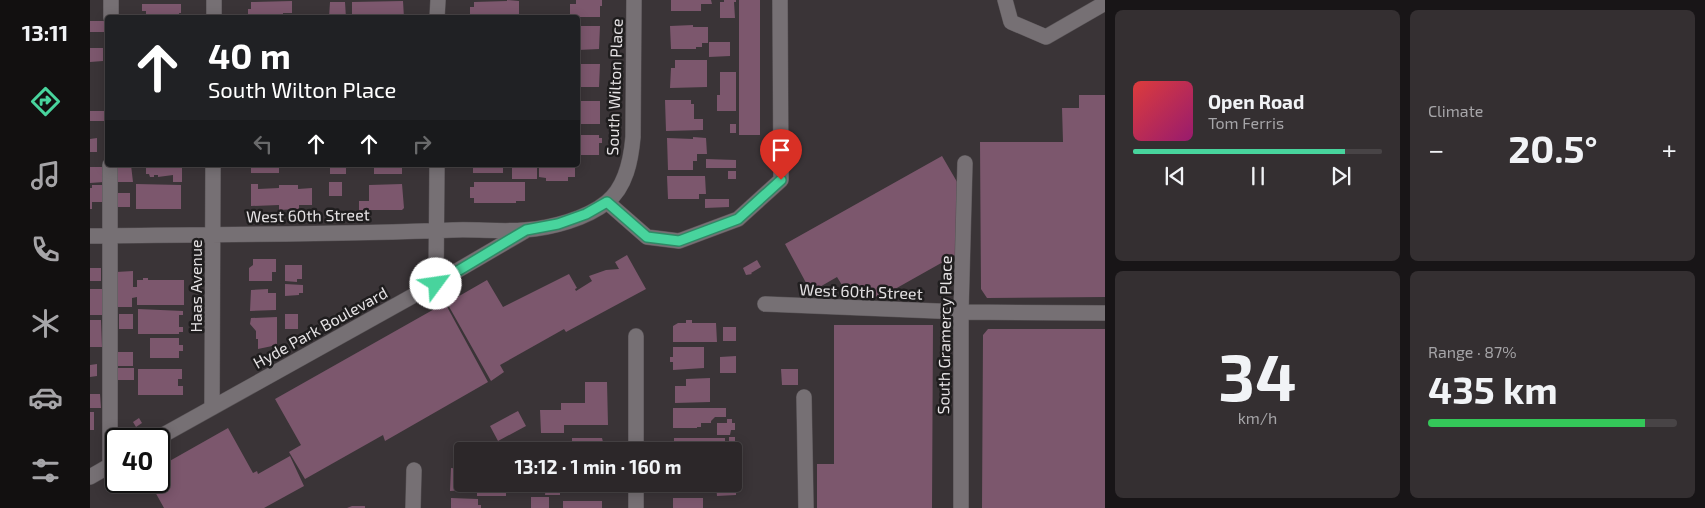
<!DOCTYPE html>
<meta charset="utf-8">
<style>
:root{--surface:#2c2729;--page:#342f31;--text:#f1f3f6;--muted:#a6a5a8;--line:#484446;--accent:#48d49d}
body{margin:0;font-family:"Exo 2",sans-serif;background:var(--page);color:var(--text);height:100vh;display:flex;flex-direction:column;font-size:19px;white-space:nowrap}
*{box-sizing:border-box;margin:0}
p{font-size:16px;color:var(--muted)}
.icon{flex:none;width:28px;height:28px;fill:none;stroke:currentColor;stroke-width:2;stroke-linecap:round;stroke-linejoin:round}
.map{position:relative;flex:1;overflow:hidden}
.drawer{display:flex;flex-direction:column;gap:10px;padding:10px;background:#181517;width:600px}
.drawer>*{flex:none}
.top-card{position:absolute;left:15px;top:15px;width:475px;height:152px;border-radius:5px;box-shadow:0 2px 12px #0003,0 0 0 1px var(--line);background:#202124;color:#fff;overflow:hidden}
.speed{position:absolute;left:15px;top:428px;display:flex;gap:10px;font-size:25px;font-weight:700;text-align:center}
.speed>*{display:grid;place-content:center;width:65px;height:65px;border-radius:50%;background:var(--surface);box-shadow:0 2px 12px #0003,0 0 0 1px var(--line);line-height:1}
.speed .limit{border:2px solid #111;border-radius:8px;background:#fff;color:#111}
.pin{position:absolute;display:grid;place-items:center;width:42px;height:42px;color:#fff;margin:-51px -21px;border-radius:50% 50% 50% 0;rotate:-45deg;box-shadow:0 0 5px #0007}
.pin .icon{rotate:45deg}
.me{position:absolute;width:55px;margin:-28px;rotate:59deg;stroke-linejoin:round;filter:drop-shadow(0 0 4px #0008)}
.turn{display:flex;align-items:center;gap:18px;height:105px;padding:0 20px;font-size:22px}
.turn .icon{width:65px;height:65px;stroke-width:2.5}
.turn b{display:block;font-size:35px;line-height:42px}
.lanes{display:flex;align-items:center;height:48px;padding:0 20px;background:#0003;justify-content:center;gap:25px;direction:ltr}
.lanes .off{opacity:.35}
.big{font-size:38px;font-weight:700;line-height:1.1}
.drawer .widget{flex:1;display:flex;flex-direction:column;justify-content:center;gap:8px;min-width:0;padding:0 18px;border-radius:8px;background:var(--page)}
.drawer .dial{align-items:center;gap:0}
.dial b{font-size:65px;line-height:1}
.song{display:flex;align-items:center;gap:15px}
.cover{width:60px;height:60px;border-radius:8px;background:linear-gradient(135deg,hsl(0 70% 55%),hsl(320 70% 35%))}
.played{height:5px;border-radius:2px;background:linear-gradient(90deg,var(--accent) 85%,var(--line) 85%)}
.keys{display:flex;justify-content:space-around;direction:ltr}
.heat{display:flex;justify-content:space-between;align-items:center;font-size:28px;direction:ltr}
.charge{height:8px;border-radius:4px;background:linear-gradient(90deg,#34c759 87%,var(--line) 0)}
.drawer .tiles{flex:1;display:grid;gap:10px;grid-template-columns:repeat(2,1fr)}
.trip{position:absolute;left:364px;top:442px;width:288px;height:50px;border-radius:5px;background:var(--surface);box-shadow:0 2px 12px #0003,0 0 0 1px var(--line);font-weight:700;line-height:50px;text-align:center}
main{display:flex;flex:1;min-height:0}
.dock{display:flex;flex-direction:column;width:90px;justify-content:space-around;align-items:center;background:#121010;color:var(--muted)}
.dock .icon{width:35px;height:35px}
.dock .selected{color:var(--accent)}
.dock b{font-size:22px;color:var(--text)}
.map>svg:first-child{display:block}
.building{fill:#7c576d}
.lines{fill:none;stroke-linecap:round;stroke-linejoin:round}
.minor-casing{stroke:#585356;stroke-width:16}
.minor{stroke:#767074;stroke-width:15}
.route-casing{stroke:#2f8a66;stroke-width:12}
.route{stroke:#48d49d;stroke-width:9}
.labels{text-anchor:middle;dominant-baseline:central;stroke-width:5;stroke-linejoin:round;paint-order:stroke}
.street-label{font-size:16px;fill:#e5e2e4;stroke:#1f1d1e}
</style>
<main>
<nav class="dock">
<b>13:11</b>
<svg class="icon selected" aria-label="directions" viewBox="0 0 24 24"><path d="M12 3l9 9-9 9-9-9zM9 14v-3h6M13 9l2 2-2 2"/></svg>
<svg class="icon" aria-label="music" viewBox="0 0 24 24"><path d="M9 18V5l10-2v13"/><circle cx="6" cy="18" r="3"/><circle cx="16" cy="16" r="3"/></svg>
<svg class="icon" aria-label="phone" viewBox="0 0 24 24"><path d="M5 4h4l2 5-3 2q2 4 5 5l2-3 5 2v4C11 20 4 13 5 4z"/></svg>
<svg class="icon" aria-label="climate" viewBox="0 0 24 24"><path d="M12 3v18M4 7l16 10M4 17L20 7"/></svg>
<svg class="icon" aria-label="car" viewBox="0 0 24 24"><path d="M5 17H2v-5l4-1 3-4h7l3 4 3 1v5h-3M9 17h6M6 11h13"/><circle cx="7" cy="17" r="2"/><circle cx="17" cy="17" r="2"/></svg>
<svg class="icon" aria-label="filters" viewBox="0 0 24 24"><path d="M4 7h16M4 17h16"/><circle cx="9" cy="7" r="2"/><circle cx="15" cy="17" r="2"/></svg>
</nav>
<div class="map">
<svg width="1015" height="508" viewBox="0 0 1015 508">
<rect width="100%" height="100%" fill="#3a3437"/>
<path class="building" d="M417 0 429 1V14H419V18H384V14H380V7H384V2L417 1Z
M486 0H512V6H510V17H480V4H486Z
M581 0H621L622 4H611V11H581Z
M634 0H646V2H644L645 18H630V2H634Z
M649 0H670V135H649Z
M202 1V13H193V16L158 18V9H161V2Z
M313 1 314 18H266L262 15V2Z
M240 2H255L256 18H239Z
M52 4H91V13H89V18H56V11H52Z
M0 21H14V32H0Z
M603 25V27H618V43H612V47H606V49H581L580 26Z
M488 26H510L509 49 488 50Z
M619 42H640V56L619 57Z
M0 48H13V61L0 62Z
M585 60H617V87L580 88 581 68H585Z
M488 64H510L509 87H488Z
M630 72H646V111H627V95H630Z
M989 95H1015V297L897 298 891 289 890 142H973L972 108H989Z
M575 100H601V104H604V119H613V130L576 131Z
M488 101H510V124H488Z
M0 111H14V121H0Z
M640 124H646V133H640Z
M488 135H509V138H512V143H509V155H488Z
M603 137 616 138 617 154H607V161H603V170H578L577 138 603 139Z
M7 138V152H0V139Z
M852 156 870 187 869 253 789 298 788 296 782 298H760L747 277 721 292 695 244Z
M616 159 646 160V168H616Z
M28 165H41L43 182H28Z
M60 165H90V167H92V182H83V175L68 177V175H64V177H60L59 174H56V166Z
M161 165H189V173H161Z
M240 165H256V174H240Z
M284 165H314V167H312V174H284Z
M379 165H413V173H383V168H379Z
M449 165H485V177H478V181H456V178L449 177Z
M0 167H14V182L0 183Z
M422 168H447V179H422Z
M638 171H646V179H638Z
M577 176H615L616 194H609V199H578Z
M239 182H252V196H239Z
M384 182H435V201H426V203H384V198H380V187H384Z
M46 184 91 185V209H46Z
M161 184H168V189L189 188V185H208V189L222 188V205H209V209L189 210V205L161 206Z
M312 184 314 208 312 210H269V201H279V185Z
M2 185H14V202H2V209H0V188H2Z
M27 193H40V207H27Z
M615 199H639V207L615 208Z
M537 255 556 289 476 332 474 329 410 365 414 372 401 381 357 303 397 280 413 307 479 274 487 288 485 289 486 291 502 281 499 276 516 270 529 269 525 262Z
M163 259H186V272H182V281H159V268L163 265Z
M667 260 671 267 661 273 662 274 656 275 653 268Z
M195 265H212V279H207V282L195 281Z
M0 268H11V281H0Z
M43 271V287H47V280H53V278H58V280H94V305H47V297L42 298V307H27L26 272Z
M195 284 213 285V293H209V295L195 296Z
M0 289H13V315H0Z
M178 289V293H186V310L160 311 161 290Z
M355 303 398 382 295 441 293 435 215 479 199 452 211 445 185 399Z
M48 309 93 311V315H89V327H93V332H89V334H48Z
M29 314H43V329H29Z
M195 314H208V329H195Z
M187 317V345L168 349V339H166V331L160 324 161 318Z
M0 320H11L12 347H0Z
M596 320H602V323H626L627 342H583V326L588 323H596Z
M744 325H843L842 508H727V464H744Z
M633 327H646V341H633Z
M898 329H1015V508H892L893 335Z
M60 338H89V345H93V351H89V358H60Z
M583 347H614V368L583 370V362H580V357H583Z
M27 352H43V366H27Z
M646 356V373H630V357Z
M7 364V376L0 377V365Z
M27 368H44V380H27Z
M48 369H92V379H88V386H93V395H48Z
M691 369H708V385H692Z
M620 378V402L585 403V386H596V379Z
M495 382H517L518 425H474V433H451L450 410H471V403H495Z
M0 394H10L11 408H0Z
M583 408H636V417H625L621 421V423H611V427H607V428H583Z
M428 411 436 426 408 441 400 426Z
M0 412H4V430H0Z
M49 418 52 423 46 427 43 422Z
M637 419H642V423H645V430H641L640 435H627V423H637Z
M138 428 163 473 167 471 168 474 200 456 214 486 174 508H74L59 481H69V467Z
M639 437H645V447L639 446Z
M482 438H512L514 446H512L513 451H482Z
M584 438H635V446H629V447L620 446V451H584Z
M380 441H397V446H411V451H372V463H370V445H380Z
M463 447V451H439V448Z
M642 452H647V466H642Z
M361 468 372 469V484H424V491H416V496H387V487H375V490L360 491Z
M646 483V495L627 496 626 484Z
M426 484H434V490H426Z
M456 484H470V495H455Z
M485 484H513V491H485Z
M582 484H619V487H614V488L598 487 597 490H582Z
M441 497H459V508H441Z
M361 498 388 499V505H391V508H361Z
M583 498H613V508H583Z
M473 501H512V508H473Z
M262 506H275V508H257Z"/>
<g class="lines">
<g class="minor-casing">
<path id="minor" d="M915 0 921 22 956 37 1015 3
M21 18V0
M124 18V0
M347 18 348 0
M20 165V465
M517 202 557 237 589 241 648 219 691 180 690 0
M0 236C121 234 242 235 363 230 387 229 411 232 435 230 461 228 496 219 517 202 536 187 541 160 543 137L544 0
M346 283 347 165
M675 304 871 312 1015 313
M714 397 716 508
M122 407 123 165
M66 439 346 283 435 231
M546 451V336
M0 477 26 462
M323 508 324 470
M546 508V484
M871 508V312L875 163"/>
</g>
<use href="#minor" class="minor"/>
</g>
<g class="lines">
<g class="route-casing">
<path id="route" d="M346 284 436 230 468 224 496 214 517 202 557 237 589 241 648 219 691 180"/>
</g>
<use href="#route" class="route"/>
</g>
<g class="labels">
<g class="street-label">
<text transform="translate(524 87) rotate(-88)">South Wilton Place</text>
<text transform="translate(218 215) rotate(-1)">West 60th Street</text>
<text transform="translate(105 286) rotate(-90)">Haas Avenue</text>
<text transform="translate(771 291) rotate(2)">West 60th Street</text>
<text transform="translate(230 327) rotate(-29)">Hyde Park Boulevard</text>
<text transform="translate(854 335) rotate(-89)">South Gramercy Place</text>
</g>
</g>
</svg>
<div class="speed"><div class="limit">40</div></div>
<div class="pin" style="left:691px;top:180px;background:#d93025"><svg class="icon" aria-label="arrive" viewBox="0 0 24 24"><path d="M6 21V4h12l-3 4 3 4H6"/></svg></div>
<svg class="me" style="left:346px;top:284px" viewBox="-20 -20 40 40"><circle r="19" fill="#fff"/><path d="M0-13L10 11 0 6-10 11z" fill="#48d49d"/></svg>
<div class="trip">13:12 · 1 min · 160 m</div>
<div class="top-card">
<div class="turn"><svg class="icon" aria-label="ahead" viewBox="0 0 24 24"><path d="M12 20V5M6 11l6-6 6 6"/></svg><div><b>40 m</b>South Wilton Place</div></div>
<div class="lanes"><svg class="icon off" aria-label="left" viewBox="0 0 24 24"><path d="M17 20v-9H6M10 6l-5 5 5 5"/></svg><svg class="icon" aria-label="ahead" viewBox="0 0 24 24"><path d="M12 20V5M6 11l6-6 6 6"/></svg><svg class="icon" aria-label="ahead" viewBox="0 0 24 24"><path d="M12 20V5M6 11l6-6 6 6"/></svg><svg class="icon off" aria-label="right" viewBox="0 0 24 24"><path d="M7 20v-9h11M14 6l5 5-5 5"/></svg></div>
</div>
</div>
<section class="drawer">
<div class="tiles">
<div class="widget">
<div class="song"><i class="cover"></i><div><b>Open Road</b><p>Tom Ferris</p></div></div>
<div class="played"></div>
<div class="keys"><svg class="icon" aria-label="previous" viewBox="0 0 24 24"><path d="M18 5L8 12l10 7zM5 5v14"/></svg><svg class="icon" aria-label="pause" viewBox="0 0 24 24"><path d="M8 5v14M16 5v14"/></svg><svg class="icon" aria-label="next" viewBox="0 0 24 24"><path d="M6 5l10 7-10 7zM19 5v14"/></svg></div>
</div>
<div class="widget"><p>Climate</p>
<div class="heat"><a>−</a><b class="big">20.5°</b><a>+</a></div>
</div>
<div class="widget dial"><b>34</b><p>km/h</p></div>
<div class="widget"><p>Range · 87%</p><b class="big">435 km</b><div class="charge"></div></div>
</div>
</section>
</main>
